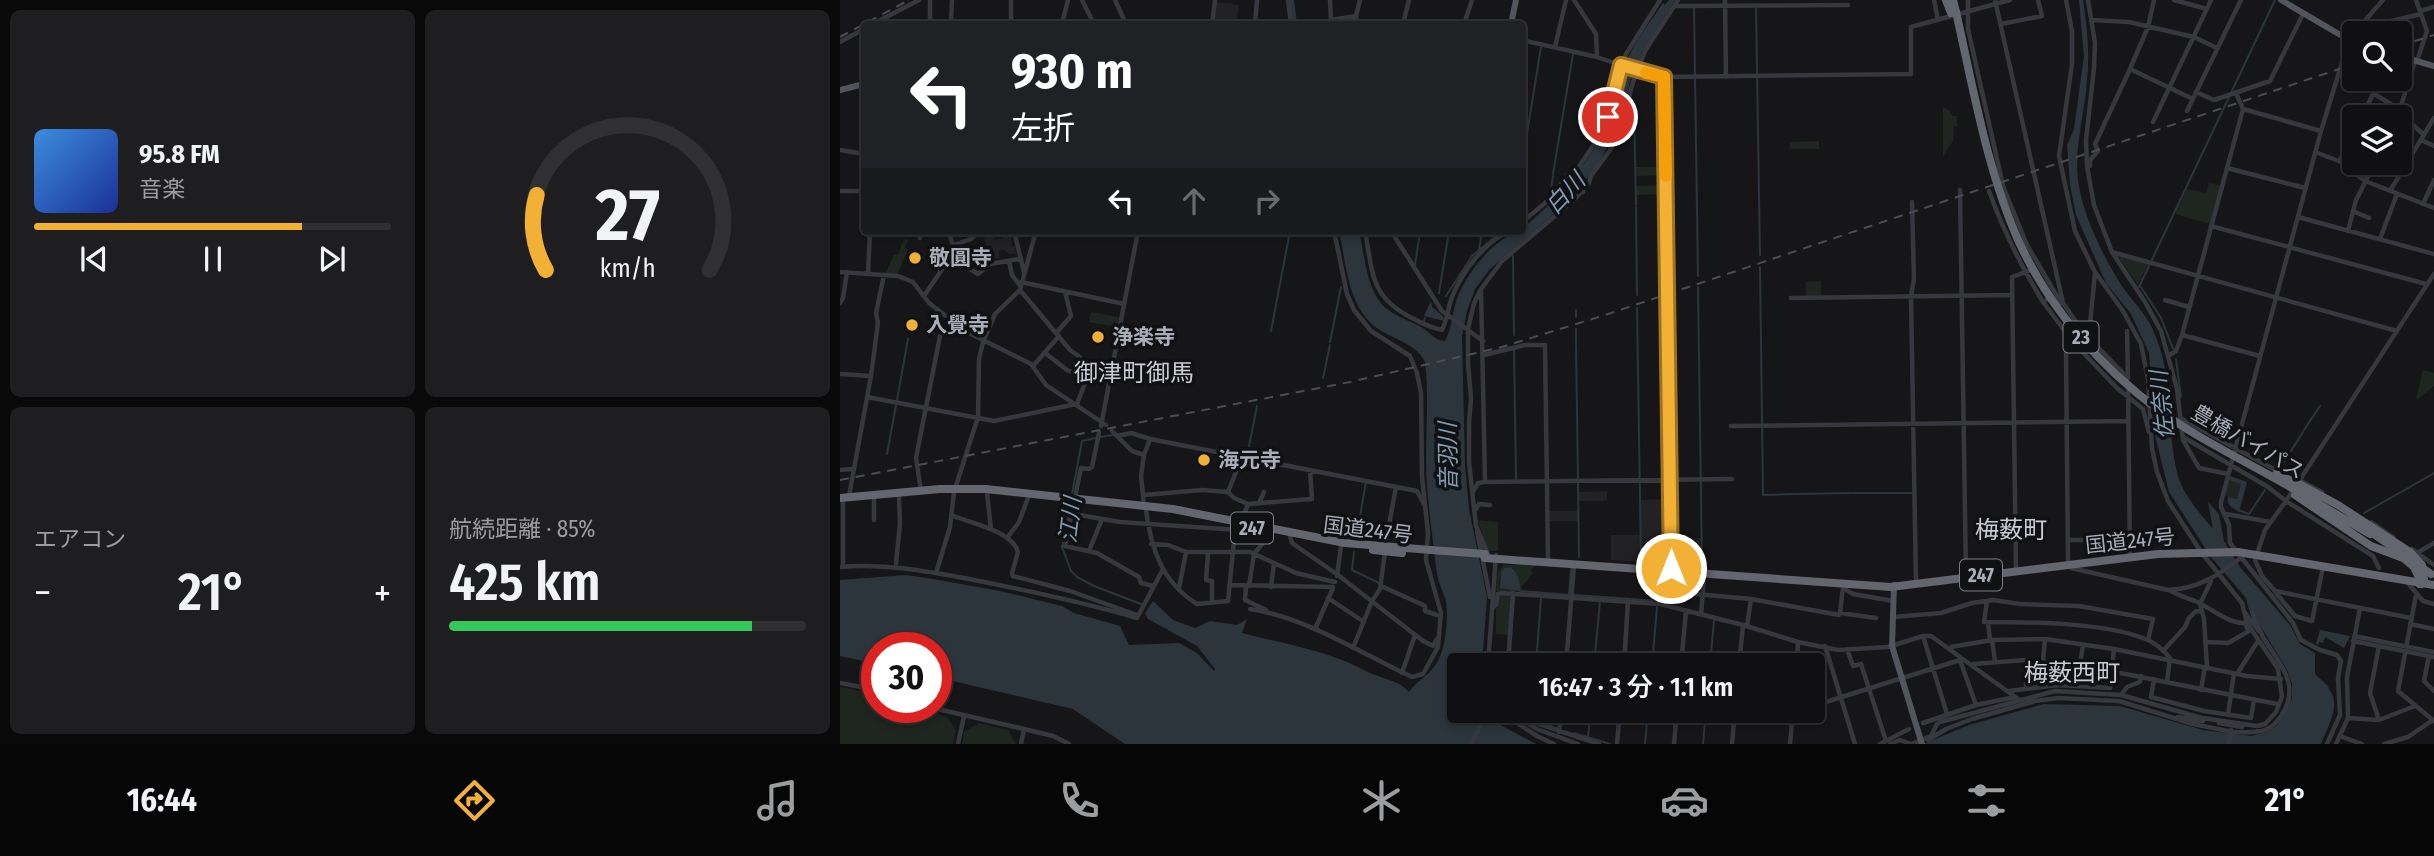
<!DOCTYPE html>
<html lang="ja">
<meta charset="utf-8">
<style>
:root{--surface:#101012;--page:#1e1e20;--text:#f1f3f6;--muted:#9c9d9f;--line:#303032;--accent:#f2b134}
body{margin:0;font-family:"Fira Sans Condensed","Noto Sans JP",sans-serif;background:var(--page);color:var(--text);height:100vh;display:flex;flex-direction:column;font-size:26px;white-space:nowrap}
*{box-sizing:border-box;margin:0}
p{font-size:23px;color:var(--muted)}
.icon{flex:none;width:38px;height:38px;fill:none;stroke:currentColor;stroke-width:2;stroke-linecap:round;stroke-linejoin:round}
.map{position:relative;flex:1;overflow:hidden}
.sheet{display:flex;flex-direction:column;gap:10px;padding:10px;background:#09090a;width:840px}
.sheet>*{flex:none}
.banner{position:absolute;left:21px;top:21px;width:665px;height:214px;border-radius:7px;box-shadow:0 4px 10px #0003,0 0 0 2px var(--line);background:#202124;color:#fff;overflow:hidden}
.fabs{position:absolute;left:1502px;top:21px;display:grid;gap:14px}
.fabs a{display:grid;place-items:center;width:70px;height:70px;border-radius:7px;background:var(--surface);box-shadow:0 4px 10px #0003,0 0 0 2px var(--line);font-size:35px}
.speed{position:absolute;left:21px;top:632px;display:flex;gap:14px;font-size:35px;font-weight:700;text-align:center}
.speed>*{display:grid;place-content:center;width:91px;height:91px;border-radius:50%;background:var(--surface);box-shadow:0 4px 10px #0003,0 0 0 2px var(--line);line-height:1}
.speed .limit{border:10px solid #d22;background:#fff;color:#111}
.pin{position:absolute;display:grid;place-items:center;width:60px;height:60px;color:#fff;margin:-30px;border:4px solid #fff;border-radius:50%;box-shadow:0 2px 7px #0007}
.me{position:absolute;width:77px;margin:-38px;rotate:0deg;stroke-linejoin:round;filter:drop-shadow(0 0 5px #0008)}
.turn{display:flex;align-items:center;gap:24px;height:147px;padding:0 35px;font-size:32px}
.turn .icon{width:91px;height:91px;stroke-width:2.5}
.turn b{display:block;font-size:49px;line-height:60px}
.lanes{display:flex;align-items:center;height:66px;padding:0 35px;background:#0003;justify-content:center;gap:35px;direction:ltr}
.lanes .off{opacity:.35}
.big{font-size:52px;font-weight:600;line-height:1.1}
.sheet .card{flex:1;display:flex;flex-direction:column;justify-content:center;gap:10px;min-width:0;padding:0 24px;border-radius:10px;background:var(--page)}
.sheet .dial{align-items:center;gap:0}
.dial svg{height:182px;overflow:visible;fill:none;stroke:var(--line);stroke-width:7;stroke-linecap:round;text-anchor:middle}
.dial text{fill:var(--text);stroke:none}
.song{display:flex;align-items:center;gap:21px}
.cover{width:84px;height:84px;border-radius:10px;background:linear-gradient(135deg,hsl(210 70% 55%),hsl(230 70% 35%))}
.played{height:7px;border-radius:4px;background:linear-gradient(90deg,var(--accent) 75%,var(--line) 75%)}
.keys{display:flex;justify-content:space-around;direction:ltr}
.heat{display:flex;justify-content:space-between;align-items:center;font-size:38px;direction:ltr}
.charge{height:10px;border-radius:5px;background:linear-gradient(90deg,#34c759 85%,var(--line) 0)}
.sheet .tiles{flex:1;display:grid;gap:10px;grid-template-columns:repeat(2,1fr)}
.trip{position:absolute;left:607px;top:653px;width:378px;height:70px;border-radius:7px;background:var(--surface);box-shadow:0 4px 10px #0003,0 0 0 2px var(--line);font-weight:600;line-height:70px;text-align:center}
.tabs{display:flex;height:112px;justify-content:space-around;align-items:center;background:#060607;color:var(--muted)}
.tabs .icon{width:49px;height:49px}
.tabs .active{color:var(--accent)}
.tabs b{font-size:32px;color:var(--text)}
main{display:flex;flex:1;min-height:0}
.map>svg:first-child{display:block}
.built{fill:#222225}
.green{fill:#1e261f;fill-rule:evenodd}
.water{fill:#2c353c}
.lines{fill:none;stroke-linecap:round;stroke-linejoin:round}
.stream{stroke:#2c353c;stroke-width:2}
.river{stroke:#2c353c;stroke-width:6}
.minor{stroke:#37383d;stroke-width:4.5}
.major{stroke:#53555c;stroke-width:6}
.highway{stroke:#63666e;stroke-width:8}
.rail{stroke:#4a4c52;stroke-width:2;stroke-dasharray:9 7;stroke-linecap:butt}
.minor-bridge{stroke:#37383d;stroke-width:4.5}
.major-bridge{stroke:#53555c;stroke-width:6}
.highway-bridge{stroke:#63666e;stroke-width:8}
.route-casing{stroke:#9d7322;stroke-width:18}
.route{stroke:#f2b134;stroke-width:12}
.slow{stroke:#f59e0b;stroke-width:12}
.poi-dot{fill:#f2b134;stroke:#111113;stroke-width:2.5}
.labels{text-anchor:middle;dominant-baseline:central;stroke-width:7;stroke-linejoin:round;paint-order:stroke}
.shield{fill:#111113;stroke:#7b7e86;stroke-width:2}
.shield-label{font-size:19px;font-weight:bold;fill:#a8adb8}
.poi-label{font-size:21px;font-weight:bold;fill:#a8adb8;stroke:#111113;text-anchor:start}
.street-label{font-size:21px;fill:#a8adb8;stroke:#111113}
.water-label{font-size:23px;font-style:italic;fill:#7f9bb3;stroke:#111113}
.quarter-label{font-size:24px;fill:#c9ccd4;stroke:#111113}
</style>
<main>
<section class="sheet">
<div class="tiles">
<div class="card">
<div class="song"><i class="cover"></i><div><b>95.8 FM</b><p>音楽</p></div></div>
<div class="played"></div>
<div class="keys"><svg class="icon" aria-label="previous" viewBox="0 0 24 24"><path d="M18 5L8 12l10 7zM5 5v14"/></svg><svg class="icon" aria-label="pause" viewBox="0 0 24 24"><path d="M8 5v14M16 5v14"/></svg><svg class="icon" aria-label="next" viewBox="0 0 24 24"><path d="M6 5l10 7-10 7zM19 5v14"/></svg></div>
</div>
<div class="card dial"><svg viewBox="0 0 100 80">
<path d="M14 69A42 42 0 1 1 86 69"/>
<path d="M14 69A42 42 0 0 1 10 36" stroke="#f2b134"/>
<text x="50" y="56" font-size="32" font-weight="700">27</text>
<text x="50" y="72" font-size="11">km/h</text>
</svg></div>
<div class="card"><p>エアコン</p>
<div class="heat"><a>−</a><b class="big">21°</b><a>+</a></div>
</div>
<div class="card"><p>航続距離 · 85%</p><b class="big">425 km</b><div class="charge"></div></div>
</div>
</section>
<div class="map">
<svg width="1594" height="744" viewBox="0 0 1594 744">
<rect width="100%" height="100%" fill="#161618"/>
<path class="built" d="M376 2 399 5 396 24 374 22Z
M170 232 172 246H175L176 254H169L164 250 159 251V258L154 259 151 245 146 246 144 238 154 235 155 239 162 238Z
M1389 480 1402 483 1397 499 1384 496Z
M767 491V501H739V492Z
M829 499V564L771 560V535H801V500Z
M708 511H738V521H708Z
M861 538 862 567 833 564 832 539Z"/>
<path class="green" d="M1103 107 1110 111 1112 116H1116L1118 126H1114L1113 141 1103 156Z
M979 141V149H950V142Z
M796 167H824L825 175 796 176Z
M1369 183 1380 185 1370 224 1335 214 1347 189 1366 193Z
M825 185V194L796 195V186Z
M64 239 68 240 65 248 68 249 57 275 45 274 54 255H58Z
M1277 255 1308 264 1298 285Z
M981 281V296L966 297V282Z
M251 312 279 317 277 327 249 322Z
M1583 370 1594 373V386L1578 399 1576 398Z
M637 520 658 522V551H649Z
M663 565H697L691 569 693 573 682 586 681 591H656L658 572ZM673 568 679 582 675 590 659 584 661 572Z
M661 595H671L669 635 656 634V609Z
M0 687 37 694V707H75L107 717 116 730 113 744H0Z
M139 723 168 730 176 744H122L124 732Z"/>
<path class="water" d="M829 0H835L802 52 798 67 790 81 783 116 757 167 727 202 650 269 635 289 627 311 622 336 625 465 629 509 647 597 642 665H620V710L644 711 653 721 696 744H285L233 709 96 677V648H37V664L0 656V580L66 575 93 579 160 591 222 606 234 613 280 626 289 645 339 643 357 653 374 671 375 669 357 646 308 619 305 613 313 601 333 620 355 628 370 621 397 625 407 619 402 633C444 644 487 650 526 671 540 679 558 679 569 692 582 675 594 675 602 651 606 640 609 608 605 598 601 587 597 579 596 567 593 540 589 513 587 486 584 445 590 403 585 362 575 341 548 339 532 324 507 301 506 262 499 231H519C525 256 526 292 547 309 557 317 570 321 581 327 590 332 595 341 605 341 612 329 612 312 617 299 625 275 656 235 682 231L683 228C723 196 761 150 777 99 781 85 781 71 788 58 797 38 811 21 823 3L825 5Z
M1239 0H1243C1247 27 1250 53 1247 80 1245 113 1234 146 1238 180 1242 213 1262 254 1280 283 1294 305 1308 313 1317 340 1334 384 1326 431 1338 476 1343 494 1360 514 1373 529L1368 502 1379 514 1384 541 1400 567 1450 625 1460 644 1475 653V674L1488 686C1489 690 1491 692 1493 696 1498 711 1486 731 1481 744H1083L1129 725 1204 704 1280 706 1363 730 1411 736 1427 732 1436 726 1444 715 1452 698V684L1447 670 1412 612 1409 610 1406 598 1371 557 1329 492 1315 435 1309 353 1291 314 1266 283 1236 215 1230 185 1227 145 1234 129 1244 56Z
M591 301 592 307 603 316 604 321 584 316Z
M1390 476 1407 482 1399 512C1393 508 1386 505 1388 497L1397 499 1401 484 1389 480Z
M665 568 671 567C679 574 680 582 680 591L660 588 661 572Z
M1480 630 1510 636 1504 648 1485 637 1483 643 1479 642 1478 645 1476 644Z"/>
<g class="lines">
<path class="stream" d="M916 7 920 255
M854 8 858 276
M789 109H794L796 205
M682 164 701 47
M713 174 733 54
M710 195 713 176
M796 207 797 295
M639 250 642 231
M673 256 674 335
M575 265 580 231
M920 267 923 495 953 494
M858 287 862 567
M1299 287 1435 0
M1301 287 1321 318 1333 349
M599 293 609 231
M606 296 632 256 662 231
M797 308 801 562
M736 310V317
M584 321 585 318
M736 329V343
M431 331 450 231
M490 342 501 287
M736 345 738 480
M674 350 676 479
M1336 359 1341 397
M483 378 490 345
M57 400 68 339
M1464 430 1480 406
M261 437 273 435
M47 454 56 405
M407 456 417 406
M1440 468 1463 432
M738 483 739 557
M1563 491 1594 473
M1014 493H1072
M232 494 242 441 256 438
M954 494 1012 493
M231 503 222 547 231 571 237 577 254 586 301 604
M1398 510 1409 514 1425 490
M1524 513 1561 492
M516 539 526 482
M514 552 512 570 539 583
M680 591 729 595 731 569
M734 595 819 601
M696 665 701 598
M754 665 760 601
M812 665 817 607
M870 665 874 620
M925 710 951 713
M694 719 712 726
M734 733 770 744
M748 737 751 710
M805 744 808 710
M863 744 866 710"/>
<path class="river" d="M451 0 454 24"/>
<path class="minor" d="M242 0 254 24
M275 0 286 24
M448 0 451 24
M490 0 491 20 516 16
M734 0 756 34 757 57
M885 0 886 77
M1094 0 1098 20
M1128 0V29L1163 186 1187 245 1221 303
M1155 0 1223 303 1243 332 1288 378
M1248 0 1255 43 1254 68 1246 140 1247 166 1254 205 1272 252 1305 302 1321 331 1337 389 1343 440 1359 468 1388 474
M1334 0 1367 9
M1576 0 1587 31 1577 61
M835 6 1008 5
M1580 11 1594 7
M1252 20 1289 22 1354 37 1377 48
M33 24 79 0
M90 24V0
M111 24 112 0
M171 24V0
M222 24 228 0
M372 24 375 0
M415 24 417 0
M517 24 516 16 520 0
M563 24 569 0
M624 24 632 0
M1161 24 1202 16 1198 0
M1514 33 1543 0
M1550 33 1547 22 1581 14
M682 40 757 57 797 71 824 77 1071 74V27L1170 0
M0 42 24 29
M715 47 726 0
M1290 69 1353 99
M824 77 831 571
M1356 92 1374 100 1430 81 1463 14
M1533 93 1565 113 1572 124 1584 135
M1403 109 1481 131
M1560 109 1575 61
M1347 111 1401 0
M1522 117 1540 79
M1313 122 1371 0
M1559 136 1572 124
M1581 140 1594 146
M0 150 24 154
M1475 152 1499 161 1525 181 1594 208
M1499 161 1514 135
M1250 166V160L1258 151 1255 144 1290 69 1308 27 1314 0
M1387 168 1465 188
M726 177 743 192
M1120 190 1126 577
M0 191H24
M1149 191C1163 230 1181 266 1203 302L1211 297
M1550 191 1594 118
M1072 202 1074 279 1071 296 1076 584
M1583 204 1594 180
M1513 211 1529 218
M1458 217 1594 254
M682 222 710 199 727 175 738 168 759 137 774 99 786 54 820 0
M1371 226 1586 284
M174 231 184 272
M525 231C533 273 530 297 572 318 581 323 592 328 602 330 607 320 608 308 612 297 622 272 644 242 670 231
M551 231 602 311 643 341
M1508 231 1516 200 1535 163
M80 238 82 231
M1540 239 1557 194
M114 245 131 239 139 231
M1272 252 1557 331
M110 257 138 274 150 264 180 259
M169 261 172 275 181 287
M0 272 58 276 73 282 89 303 127 332 191 364 206 385 266 425
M1255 273 1250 324 1226 353 1228 564 1231 568 1328 590C1359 589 1378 575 1402 557
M28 274 30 231
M181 282 284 304
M641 289 645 482
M180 290 230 350 240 357 243 367 250 370 237 404
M84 296 115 250 108 231
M951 298 1172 295
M1325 300 1349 307
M1203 302 1233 342 1277 388 1303 409 1309 432
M0 303 3 298 7 272
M1287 331 1288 378
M217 332 231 316 225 292
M1342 335 1420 356
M205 353 227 370 247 378
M644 355 685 345H705L708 559
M1328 356 1336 351 1342 335 1403 109 1396 93
M193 366 219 336
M0 374 31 376
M1288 386 1290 557
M27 397 154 421 236 404
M1340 418 1441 473
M261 426 298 231
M891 426 1288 421
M272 431 292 451 304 455 301 476 304 505
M259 433 252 467 249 469 241 468 225 546 257 553 299 577 301 583 313 586
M277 436 291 433 310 439 577 491 584 504
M1343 437 1428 487 1446 501 1425 530 1415 560 1422 576 1435 591 1571 618
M304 455 310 439
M0 470 13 469
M1459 480 1482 492
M81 491 76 458 100 336
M388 492 402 457
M633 492 638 483 645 482 892 479
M147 493 151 529
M304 495 362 490 388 492 394 498 408 504 394 541 388 601 357 604C322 582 311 549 306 510
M9 496 31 376 38 323 36 313 44 275
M34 499V520
M3 502V563
M419 503 424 492
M408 504 472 499 470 470
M636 509 639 504 650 505
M234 514 280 522 399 530
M1386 514 1430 522
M111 515C130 523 173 531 178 552L172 573 173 576 230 591 297 615
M1531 522 1553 537
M637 531 650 597
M450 536 452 543 498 575 583 641 593 646 597 639
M167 538 179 522 188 498
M1228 540H1252
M546 541 556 487
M311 544 328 545 346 552H410L456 573 495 582
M1572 549 1594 565
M249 551 262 519
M368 553 366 580 372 581V602
M1577 553 1594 543
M648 554 636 526 629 462V423L631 398 628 363V329L634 303 641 289 662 261 735 199 749 183 751 176 770 150 781 128 793 82 805 51 838 0
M56 563 60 524 59 497
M0 567C43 563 86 571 129 579 185 590 242 602 297 618L323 569
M1539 568 1533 556 1446 501 1594 274
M1176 571 1172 277 1194 269
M96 573 110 527 114 492 138 417 139 359 143 342 155 314 180 290 196 231
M497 576 501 546
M1567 582 1583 601 1594 604
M390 585 493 587
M406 586 405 600 426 610
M409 586 414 554 431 533
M541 586 581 604 585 606V611L597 615
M431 587 434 563
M339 588 346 552
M1003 588 1013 594 1053 601
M1329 590C1338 595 1346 598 1355 601 1372 608 1387 624 1407 623
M822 591 911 599 999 615 1000 613 1036 618
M1436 593 1455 616 1472 621 1483 567
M1576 595 1558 691 1594 721
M488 598 524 622
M1147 601 1144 622C1189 622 1269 622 1310 641 1318 645 1324 651 1330 658L1327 682
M820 604 825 572
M652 608 656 605 658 594 662 593 820 604 903 625 958 642 998 650 1048 647 1083 636H1091L1178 699
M410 609C468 618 520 653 572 677L583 674 598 647 601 613 586 560 588 533 582 477 581 393 577 373 570 356 531 331 514 310 507 294 494 231
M1000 613 1003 587
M1405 613 1419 631
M861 615 864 577
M1053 617 1101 613 1132 603 1153 600 1180 604 1239 606 1313 619 1308 640
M1148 622 1150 640
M1570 624 1594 629
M907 626 911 599
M475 629 493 588
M1083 636 1107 714
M1514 636 1594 652
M1152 640 1155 661
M1513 641 1594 657
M1366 642 1388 643 1409 631 1406 626
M985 646 1015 744
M1111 647 1152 640 1205 639 1274 649 1407 676 1441 679
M513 648 532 601 540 589 545 552
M1007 649 1013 666 1021 664 1046 741
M1323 651 1345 627 1349 618 1356 611 1362 612
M1589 656 1584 681 1594 691
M1120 660 1136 705
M1203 661 1205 639
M1133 664 1186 660 1240 665 1437 704
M648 665 656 555
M668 665 673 593
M726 665 734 565
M784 665 788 601
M841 665 846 611
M899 665 903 625
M957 665 958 642
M1240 665 1243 645
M1367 667 1364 619 1360 604 1371 581
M562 673 575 635
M1397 674 1418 641
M1314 679 1311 697 1364 711 1411 718 1414 700
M0 683 37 690
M1217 685 1219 662
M1186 689V660
M1361 690 1365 667
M1169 691 1217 685 1270 688 1274 649
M1281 695 1287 687 1300 682 1301 676
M973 706 1120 660
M89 707 184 729
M657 710 697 736 714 744
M667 710 697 729 738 744
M677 710 699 724 759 744
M1388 715 1394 673
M1338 717 1363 721
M1508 718 1539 720 1575 706
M1539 720 1530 693 1539 646
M1083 723 1136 705 1175 697
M1379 723 1402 727
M719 732 722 710
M1393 732C1418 732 1430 736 1444 711 1460 682 1437 661 1423 637 1419 629 1415 620 1412 612
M1500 736 1522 744
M1088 740 1106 729 1132 719 1195 701 1218 698 1279 701 1353 724 1388 731
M118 744 124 716
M181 744 184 729 213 736 229 744
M631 744 648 710
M777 744 780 710
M834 744 837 710
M892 744 895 710
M950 744 953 710
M1040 744 1069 729
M1050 744 1060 740 1071 744
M1071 744 1091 736 1097 724 1100 722 1215 691 1281 695 1362 718 1417 726 1425 724 1436 712 1442 697 1438 669 1407 623 1402 603 1361 552 1328 501 1317 472 1312 448 1308 379 1301 344 1283 311 1255 272 1235 231 1219 156 1232 64V31L1226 0
M1487 744 1500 715 1498 678 1501 661 1497 655 1480 650 1461 640 1453 623 1390 543 1389 525 1381 507V502L1481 131 1504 56 1514 34
M1496 744 1508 718 1507 677 1520 608
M1544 744 1568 737 1593 720"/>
<path class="major" d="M1441 0 1514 43
M569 24 589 22 603 24
M671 24 676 0
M1559 56 1594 66
M0 90 24 84
M1054 585 1052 646 1081 741"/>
<path class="highway" d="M1106 0 1111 13
M1113 0 1116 12
M1461 485 1498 505 1570 552 1582 565 1584 579 1579 584
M1457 491 1530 534
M1455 495 1531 546 1563 558 1574 567 1582 584
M0 498 100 489H146L333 509 505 543 591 550
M533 550 562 553
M645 558 1051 587 1318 554 1398 552 1594 585"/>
<path class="rail" d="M0 37 69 0
M1559 46 1594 35
M0 480 510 382 662 347 762 316 1514 64"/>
<path class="minor-bridge" d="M1389 744 1391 730"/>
<path class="major-bridge" d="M1081 741 1082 744"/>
<path class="highway-bridge" d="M1116 12C1133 87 1147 171 1179 242 1210 309 1260 367 1320 411 1363 442 1412 464 1457 491
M1436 474 1461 485
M1531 532 1591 574
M591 550 645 554"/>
</g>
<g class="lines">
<g class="route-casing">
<path id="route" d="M768 117 781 65 824 77 831 568"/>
</g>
<use href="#route" class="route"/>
<path class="slow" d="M806 73 824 77 826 176"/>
</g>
<g class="poi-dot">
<circle cx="75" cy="258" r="7"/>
<circle cx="72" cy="325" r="7"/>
<circle cx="258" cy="337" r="7"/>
<circle cx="364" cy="460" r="7"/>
</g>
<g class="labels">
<g class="shield">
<rect x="1223.5" y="321.5" width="35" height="31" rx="5"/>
<rect x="391" y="512.5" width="42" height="31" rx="5"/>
<rect x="1120" y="559.5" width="42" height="31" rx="5"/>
</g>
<g class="shield-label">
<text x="1241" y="337">23</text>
<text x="412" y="528">247</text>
<text x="1141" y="575">247</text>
</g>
<g class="poi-label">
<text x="89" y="258">敬圓寺</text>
<text x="86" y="325">入覺寺</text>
<text x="272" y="337">浄楽寺</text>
<text x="378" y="460">海元寺</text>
</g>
<g class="street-label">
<text transform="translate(1408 442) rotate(30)">豊橋バイパス</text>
<text transform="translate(528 530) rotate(7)">国道247号</text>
<text transform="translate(1290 541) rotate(-6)">国道247号</text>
</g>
<g class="water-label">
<text transform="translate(725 193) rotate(-47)">白川</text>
<text transform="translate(1322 405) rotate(-96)">佐奈川</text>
<text transform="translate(608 457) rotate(-91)">音羽川</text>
<text transform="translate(230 520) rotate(-83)">江川</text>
</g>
<g class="quarter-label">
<text x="294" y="373">御津町御馬</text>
<text x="1171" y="530">梅薮町</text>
<text x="1232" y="673">梅薮西町</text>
</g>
</g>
</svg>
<div class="fabs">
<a><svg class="icon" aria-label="search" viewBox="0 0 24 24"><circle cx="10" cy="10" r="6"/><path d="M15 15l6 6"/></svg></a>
<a><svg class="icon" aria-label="layers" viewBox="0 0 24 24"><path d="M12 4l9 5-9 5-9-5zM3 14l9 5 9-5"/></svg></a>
</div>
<div class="speed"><div class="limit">30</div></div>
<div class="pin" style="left:768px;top:117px;background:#d93025"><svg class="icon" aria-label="arrive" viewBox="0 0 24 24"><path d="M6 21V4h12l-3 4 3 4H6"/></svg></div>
<svg class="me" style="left:831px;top:568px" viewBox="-20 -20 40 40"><circle r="17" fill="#f2b134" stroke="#fff" stroke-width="3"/><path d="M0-11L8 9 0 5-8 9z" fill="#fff"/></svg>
<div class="trip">16:47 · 3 分 · 1.1 km</div>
<div class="banner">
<div class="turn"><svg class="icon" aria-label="left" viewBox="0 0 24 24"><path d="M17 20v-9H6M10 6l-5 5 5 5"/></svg><div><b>930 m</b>左折</div></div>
<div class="lanes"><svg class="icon" aria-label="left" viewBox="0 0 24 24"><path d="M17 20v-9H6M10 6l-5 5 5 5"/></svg><svg class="icon off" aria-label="ahead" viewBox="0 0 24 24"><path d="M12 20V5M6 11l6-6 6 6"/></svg><svg class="icon off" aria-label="right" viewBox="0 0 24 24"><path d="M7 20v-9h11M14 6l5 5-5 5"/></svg></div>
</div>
</div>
</main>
<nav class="tabs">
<b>16:44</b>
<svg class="icon active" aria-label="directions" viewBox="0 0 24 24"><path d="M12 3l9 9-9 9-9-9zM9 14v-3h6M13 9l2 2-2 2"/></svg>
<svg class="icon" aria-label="music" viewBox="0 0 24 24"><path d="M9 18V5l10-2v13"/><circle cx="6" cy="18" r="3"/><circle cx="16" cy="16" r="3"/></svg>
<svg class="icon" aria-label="phone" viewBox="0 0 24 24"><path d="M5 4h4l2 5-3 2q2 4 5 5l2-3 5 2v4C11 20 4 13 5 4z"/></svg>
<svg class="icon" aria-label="climate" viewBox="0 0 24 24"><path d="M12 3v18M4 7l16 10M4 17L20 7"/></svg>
<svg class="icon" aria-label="car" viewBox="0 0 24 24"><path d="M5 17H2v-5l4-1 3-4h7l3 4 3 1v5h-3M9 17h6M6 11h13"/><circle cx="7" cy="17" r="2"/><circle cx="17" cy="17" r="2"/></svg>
<svg class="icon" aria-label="filters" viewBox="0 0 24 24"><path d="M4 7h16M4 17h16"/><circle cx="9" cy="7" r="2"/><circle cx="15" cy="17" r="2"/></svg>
<b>21°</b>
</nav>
